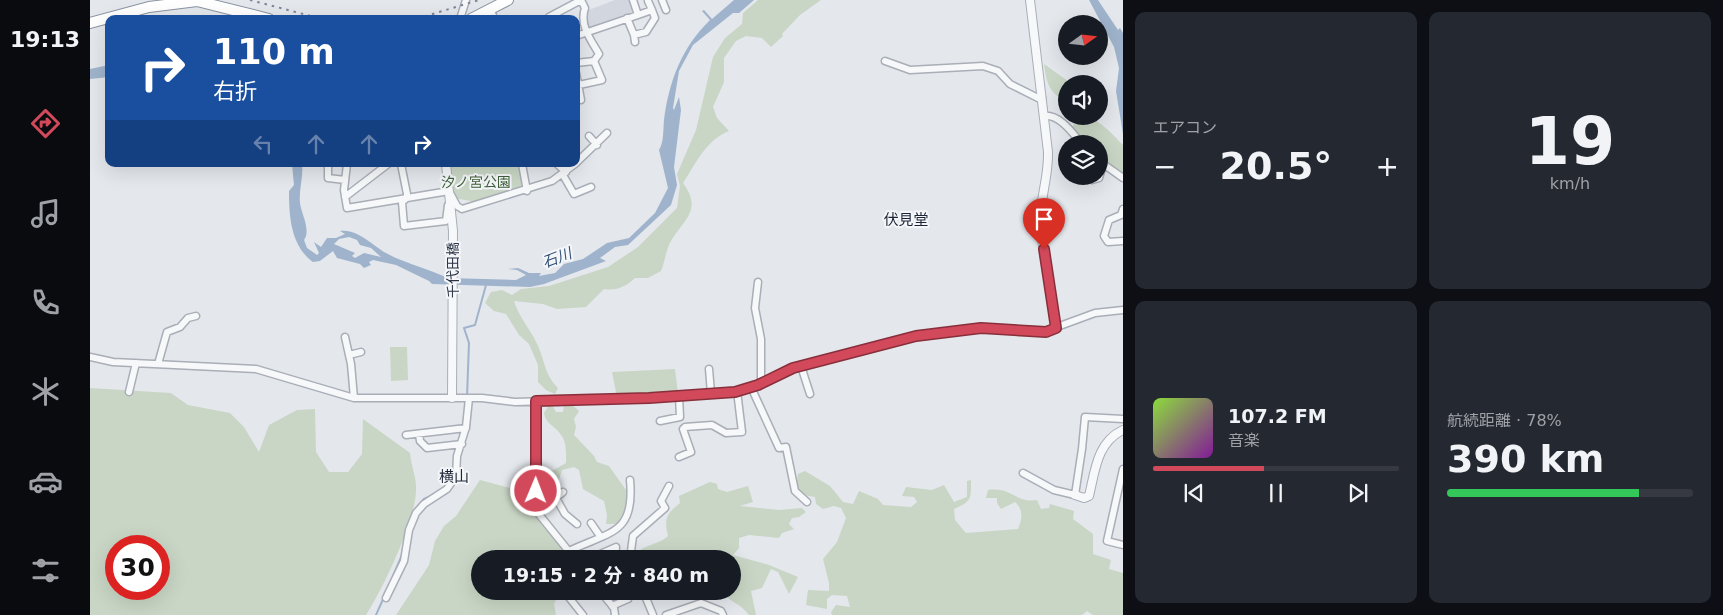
<!DOCTYPE html>
<html lang="ja">
<meta charset="utf-8">
<style>
:root{--surface:#171b24;--page:#242831;--text:#f1f3f6;--muted:#9ea1a6;--line:#363941;--accent:#d1495b}
body{margin:0;font-family:"DejaVu Sans","Noto Sans JP",sans-serif;background:var(--page);color:var(--text);height:100vh;display:flex;flex-direction:column;font-size:19px;white-space:nowrap}
*{box-sizing:border-box;margin:0}
p{font-size:16px;color:var(--muted)}
.icon{flex:none;width:28px;height:28px;fill:none;stroke:currentColor;stroke-width:2;stroke-linecap:round;stroke-linejoin:round}
.map{position:relative;flex:1;overflow:hidden}
.side{display:flex;flex-direction:column;gap:12px;padding:12px;background:#0d0f14;width:600px}
.side>*{flex:none}
.hud{position:absolute;left:15px;top:15px;width:475px;height:152px;border-radius:10px;box-shadow:0 5px 20px #0002;background:#1a4fa0;color:#fff;overflow:hidden}
.needle{width:32px;rotate:75deg}
.buttons{position:absolute;left:968px;top:15px;display:grid;gap:10px}
.buttons a{display:grid;place-items:center;width:50px;height:50px;border-radius:50%;background:var(--surface);box-shadow:0 5px 20px #0002;font-size:25px}
.speed{position:absolute;left:15px;top:535px;display:flex;gap:10px;font-size:25px;font-weight:700;text-align:center}
.speed>*{display:grid;place-content:center;width:65px;height:65px;border-radius:50%;background:var(--surface);box-shadow:0 5px 20px #0002;line-height:1}
.speed .limit{border:8px solid #d22;background:#fff;color:#111}
.pin{position:absolute;display:grid;place-items:center;width:42px;height:42px;color:#fff;margin:-51px -21px;border-radius:50% 50% 50% 0;rotate:-45deg;box-shadow:0 0 5px #0007}
.pin .icon{rotate:45deg}
.me{position:absolute;width:55px;margin:-28px;rotate:1deg;stroke-linejoin:round;filter:drop-shadow(0 0 4px #0008)}
.turn{display:flex;align-items:center;gap:18px;height:105px;padding:0 25px;font-size:22px}
.turn .icon{width:65px;height:65px;stroke-width:2.5}
.turn b{display:block;font-size:35px;line-height:42px}
.lanes{display:flex;align-items:center;height:48px;padding:0 25px;background:#0003;justify-content:center;gap:25px;direction:ltr}
.lanes .off{opacity:.35}
.big{font-size:38px;font-weight:700;line-height:1.1}
.side .widget{flex:1;display:flex;flex-direction:column;justify-content:center;gap:8px;min-width:0;padding:0 18px;border-radius:10px;background:var(--page)}
.side .dial{align-items:center;gap:0}
.dial b{font-size:65px;line-height:1}
.song{display:flex;align-items:center;gap:15px}
.cover{width:60px;height:60px;border-radius:8px;background:linear-gradient(135deg,hsl(90 70% 55%),hsl(290 70% 35%))}
.played{height:5px;border-radius:2px;background:linear-gradient(90deg,var(--accent) 45%,var(--line) 45%)}
.keys{display:flex;justify-content:space-around;direction:ltr}
.heat{display:flex;justify-content:space-between;align-items:center;font-size:28px;direction:ltr}
.charge{height:8px;border-radius:4px;background:linear-gradient(90deg,#34c759 78%,var(--line) 0)}
.side .tiles{flex:1;display:grid;gap:12px;grid-template-columns:repeat(2,1fr)}
.trip{position:absolute;left:381px;top:550px;width:270px;height:50px;border-radius:25px;background:var(--surface);box-shadow:0 5px 20px #0002;font-weight:700;line-height:50px;text-align:center}
main{display:flex;flex:1;min-height:0}
.tabs{display:flex;flex-direction:column;width:90px;justify-content:space-around;align-items:center;background:#090b0e;color:var(--muted)}
.tabs .icon{width:35px;height:35px}
.tabs .current{color:var(--accent)}
.tabs b{font-size:22px;color:var(--text)}
.map>svg:first-child{display:block}
.built{fill:#d2d6de}
.green{fill:#c9d6c5;fill-rule:evenodd}
.water{fill:#9fb4cc;fill-rule:evenodd}
.lines{fill:none;stroke-linecap:round;stroke-linejoin:round}
.stream{stroke:#9fb4cc;stroke-width:2}
.minor-casing{stroke:#a9aeb7;stroke-width:9}
.tertiary-casing{stroke:#a9aeb7;stroke-width:10}
.trunk-casing{stroke:#8b94a3;stroke-width:12}
.minor{stroke:#f7f8fa;stroke-width:6}
.tertiary{stroke:#f7f8fa;stroke-width:8}
.trunk{stroke:#fff;stroke-width:10}
.rail{stroke:#7d8696;stroke-width:2;stroke-dasharray:2.5 5;stroke-linecap:butt}
.route-casing{stroke:#882f3b;stroke-width:12}
.route{stroke:#d1495b;stroke-width:9}
.labels{text-anchor:middle;dominant-baseline:central;stroke-width:4;stroke-linejoin:round;paint-order:stroke}
.park-label{font-size:14px;fill:#3f6138;stroke:#f4f6f9}
.street-label{font-size:14px;fill:#2b3445;stroke:#f4f6f9}
.neighbourhood-label{font-size:15px;fill:#1d2536;stroke:#f4f6f9}
.water-label{font-size:15px;font-style:italic;fill:#34527a;stroke:#f4f6f9}
</style>
<main>
<nav class="tabs">
<b>19:13</b>
<svg class="icon current" aria-label="directions" viewBox="0 0 24 24"><path d="M12 3l9 9-9 9-9-9zM9 14v-3h6M13 9l2 2-2 2"/></svg>
<svg class="icon" aria-label="music" viewBox="0 0 24 24"><path d="M9 18V5l10-2v13"/><circle cx="6" cy="18" r="3"/><circle cx="16" cy="16" r="3"/></svg>
<svg class="icon" aria-label="phone" viewBox="0 0 24 24"><path d="M5 4h4l2 5-3 2q2 4 5 5l2-3 5 2v4C11 20 4 13 5 4z"/></svg>
<svg class="icon" aria-label="climate" viewBox="0 0 24 24"><path d="M12 3v18M4 7l16 10M4 17L20 7"/></svg>
<svg class="icon" aria-label="car" viewBox="0 0 24 24"><path d="M5 17H2v-5l4-1 3-4h7l3 4 3 1v5h-3M9 17h6M6 11h13"/><circle cx="7" cy="17" r="2"/><circle cx="17" cy="17" r="2"/></svg>
<svg class="icon" aria-label="filters" viewBox="0 0 24 24"><path d="M4 7h16M4 17h16"/><circle cx="9" cy="7" r="2"/><circle cx="15" cy="17" r="2"/></svg>
</nav>
<div class="map">
<svg width="1033" height="615" viewBox="0 0 1033 615">
<rect width="100%" height="100%" fill="#e4e7ec"/>
<path class="built" d="M525 0H541L544 9 543 14 502 29 498 27 494 17 496 11Z"/>
<path class="green" d="M668 0H731L710 15 692 34 693 36 681 47 672 38 656 36 646 41 634 58V82L623 107 627 118 639 131C616 140 606 163 593 183 613 210 594 219 581 241 576 249 575 262 571 271L558 278H545C535 287 527 291 514 289L496 307 467 309 453 304 424 301C429 318 442 331 448 346 455 362 455 375 468 388L465 394 456 390 448 382V365L439 344 429 335 416 314 404 311 395 303 401 292 412 290 422 295 431 289 459 286 518 267 548 247 587 208 590 186 587 174 606 130 623 57 635 38 652 24 653 13Z
M954 64 982 84H976V100C959 95 956 80 954 64Z
M991 116C1007 116 1023 135 1033 145V180L1009 158V144H996L981 128Z
M360 164H429L434 187 386 202 364 198Z
M300 347H317L318 380 301 381Z
M585 369 588 393 527 397 522 372Z
M0 388 81 393 98 405 140 413 154 427 169 452 179 425 207 410 225 409 226 452 239 472H258L272 454 273 419 320 453C321 466 327 478 326 491 325 521 293 589 276 615H0ZM26 546H69V589H26Z
M480 403 489 411 484 419 486 427 484 435 504 456 507 462 519 466 536 490 537 501 533 519 525 524H516L517 515 514 501 493 489 489 470 484 467 472 470 466 488 458 487 455 475 476 463C476 454 477 442 471 435 465 425 456 425 454 413L459 405 463 407 466 412H473L474 405Z
M715 471 740 486 753 502 763 504 769 491 788 499 793 505 821 507 827 502 824 497 812 496 816 487 842 490 854 485 864 502 877 497V481L881 480C881 499 882 501 864 509L865 520 876 533 928 529C932 519 934 510 925 502L911 509 907 503V498H896L898 490C923 487 924 503 947 500L951 509 959 508 960 504 984 511 983 519 1003 534V554L1021 560 1019 569 1033 573V615H1003L997 611 992 615H742L741 612 746 605 760 607 757 596 742 595 737 599V609L716 605 718 590 739 591V583L733 559 747 542 756 518 751 508 744 506 733 509 726 504 725 497 713 495 706 489 708 474Z
M390 480 424 489 443 491 442 510 481 559H390V591H471L464 604 466 615H306L339 565 345 541 354 526 366 516Z
M620 482 627 484 628 489 637 492 658 486 663 502 650 506 689 510 712 508 716 512 709 517 702 518 699 524 704 529 692 533 689 538 659 535 649 538V548L643 555 679 565 708 577 699 594 688 572 681 569 672 588 661 591 666 615H659C650 603 640 602 630 591H642V559H544C548 544 568 546 578 536 574 519 576 514 590 503L589 496Z"/>
<path class="water" d="M644 0H664L649 13H643L603 45 589 71 583 108 584 110 589 97 591 110 584 167 587 185 581 205 538 245 525 247 510 258 516 261 454 284 440 287 342 284 339 281 306 265 283 260 279 262 281 265 274 268 270 264 247 258 243 251 230 261 223 262C201 246 199 217 199 191L204 185 202 164H212C214 178 207 194 211 208 214 219 220 231 214 240L217 248 227 255 229 253 224 242 231 247 237 238H246L255 234 250 231C267 228 282 245 296 253 316 264 339 269 358 278L426 280 436 275 427 270 418 269 428 268 439 273H451L449 276 465 273 474 264 493 259 517 243 539 238 565 213 578 188 569 150C574 142 573 130 574 120 579 81 592 47 620 20L612 11 614 10 622 19ZM259 237 267 240 270 245 281 248 291 257 274 253 265 258 262 256 265 253 244 244 249 239Z
M999 0H1008L1028 30 1030 28 1033 33V134L1026 91 1029 68 1024 47Z
M19 65V77L0 79V69Z"/>
<g class="lines">
<path class="stream" d="M377 397 379 343 374 328 385 325 396 285
M325 510 334 499 341 496
M303 576 312 555
M286 615 294 597"/>
<g class="minor-casing">
<path id="minor" d="M572 0 576 10
M401 9 404 19
M548 15 562 10 558 1
M459 17 491 0
M537 18 544 35
M370 19 376 0
M486 36 548 15 543 0
M545 42 544 35 556 32 565 18 562 10
M795 61 820 70 893 66 908 71 920 84 948 98H952
M486 63 504 61 509 54C501 40 489 25 495 8L491 0
M486 73 491 100
M489 85 512 80 504 61
M954 116C970 114 983 134 992 144
M499 136 507 145
M1009 161 1033 178
M486 163 517 133
M238 164V178L255 180
M257 164 254 190 257 208 359 191 367 206 372 209 462 181 485 164
M311 164 317 194V198L312 202 314 226 356 221 358 205
M432 164 437 191
M467 164 476 172
M473 175 484 194 501 187
M1002 180 1009 178 1013 165
M255 197 298 164
M1033 209 1031 215 1019 220 1014 236 1018 242 1033 241
M668 282 665 308 671 339V384
M255 337 261 364 264 398
M259 355 271 352
M0 357 23 362 166 369 264 398H392L425 402 559 398 645 392 669 385 703 368 826 336 891 328 956 331 1005 313 1033 310
M68 364 77 332 90 327 98 318 106 316
M711 366 720 394
M619 369 621 393
M661 387 689 448 696 447 705 491 717 502
M39 392 46 363
M446 401 444 508 485 559
M570 421 590 417 589 396
M329 434 330 441 337 448 372 444
M316 435 376 428
M589 457 601 452 593 429 595 427 622 425 636 433 652 432 647 391
M1033 469 1017 541 1033 545
M933 473 964 490 985 495 992 449 995 417 1033 419
M446 490 454 497 466 498 473 492
M466 498 475 514 487 524
M501 523 510 536
M479 551C521 531 545 534 540 480
M499 559 526 547 525 559
M540 559 543 536 575 508 571 501 579 486
M479 591 477 595 493 615
M510 591 524 608 525 615
M553 591 563 615
M296 598 314 561 319 530 326 513 334 504 357 489 366 476 367 456 376 427 379 398
M522 606 538 599 535 591
M576 615 611 603 631 611 633 615"/>
</g>
<g class="tertiary-casing">
<path id="tertiary" d="M940 0 958 152C959 177 949 201 950 227L966 328
M356 164 363 231 362 398
M985 495 994 498 999 496C1005 471 1007 442 1033 430"/>
</g>
<g class="trunk-casing">
<path id="trunk" d="M381 19 418 0
M0 23 59 7 107 1 179 19"/>
</g>
<use href="#minor" class="minor"/>
<use href="#tertiary" class="tertiary"/>
<use href="#trunk" class="trunk"/>
<path class="rail" d="M160 0 232 19
M320 19 336 16 389 0"/>
</g>
<g class="lines">
<g class="route-casing">
<path id="route" d="M446 491V401L559 398 645 392 668 385 703 368 826 336 891 328 956 332 966 328 954 249"/>
</g>
<use href="#route" class="route"/>
</g>
<g class="labels">
<g class="park-label">
<text x="386" y="182">汐ノ宮公園</text>
</g>
<g class="street-label">
<text transform="translate(363 270) rotate(-90)">千代田橋</text>
</g>
<g class="neighbourhood-label">
<text x="816" y="220">伏見堂</text>
<text x="364" y="477">横山</text>
</g>
<g class="water-label">
<text transform="translate(467 258) rotate(-21)">石川</text>
</g>
</g>
</svg>
<div class="buttons">
<a><svg class="needle" viewBox="-14 -14 28 28"><path d="M0-13l5 13h-10z" fill="#e53935"/><path d="M0 13l5-13h-10z" fill="#9ea1a6"/></svg></a>
<a><svg class="icon" aria-label="sound" viewBox="0 0 24 24"><path d="M4 9h4l5-4v14l-5-4H4zM17 9q2 3 0 6"/></svg></a>
<a><svg class="icon" aria-label="layers" viewBox="0 0 24 24"><path d="M12 4l9 5-9 5-9-5zM3 14l9 5 9-5"/></svg></a>
</div>
<div class="speed"><div class="limit">30</div></div>
<div class="pin" style="left:954px;top:249px;background:#d93025"><svg class="icon" aria-label="arrive" viewBox="0 0 24 24"><path d="M6 21V4h12l-3 4 3 4H6"/></svg></div>
<svg class="me" style="left:446px;top:491px" viewBox="-20 -20 40 40"><circle r="17" fill="#d1495b" stroke="#fff" stroke-width="3"/><path d="M0-11L8 9 0 5-8 9z" fill="#fff"/></svg>
<div class="trip">19:15 · 2 分 · 840 m</div>
<div class="hud">
<div class="turn"><svg class="icon" aria-label="right" viewBox="0 0 24 24"><path d="M7 20v-9h11M14 6l5 5-5 5"/></svg><div><b>110 m</b>右折</div></div>
<div class="lanes"><svg class="icon off" aria-label="left" viewBox="0 0 24 24"><path d="M17 20v-9H6M10 6l-5 5 5 5"/></svg><svg class="icon off" aria-label="ahead" viewBox="0 0 24 24"><path d="M12 20V5M6 11l6-6 6 6"/></svg><svg class="icon off" aria-label="ahead" viewBox="0 0 24 24"><path d="M12 20V5M6 11l6-6 6 6"/></svg><svg class="icon" aria-label="right" viewBox="0 0 24 24"><path d="M7 20v-9h11M14 6l5 5-5 5"/></svg></div>
</div>
</div>
<section class="side">
<div class="tiles">
<div class="widget"><p>エアコン</p>
<div class="heat"><a>−</a><b class="big">20.5°</b><a>+</a></div>
</div>
<div class="widget dial"><b>19</b><p>km/h</p></div>
<div class="widget">
<div class="song"><i class="cover"></i><div><b>107.2 FM</b><p>音楽</p></div></div>
<div class="played"></div>
<div class="keys"><svg class="icon" aria-label="previous" viewBox="0 0 24 24"><path d="M18 5L8 12l10 7zM5 5v14"/></svg><svg class="icon" aria-label="pause" viewBox="0 0 24 24"><path d="M8 5v14M16 5v14"/></svg><svg class="icon" aria-label="next" viewBox="0 0 24 24"><path d="M6 5l10 7-10 7zM19 5v14"/></svg></div>
</div>
<div class="widget"><p>航続距離 · 78%</p><b class="big">390 km</b><div class="charge"></div></div>
</div>
</section>
</main>
